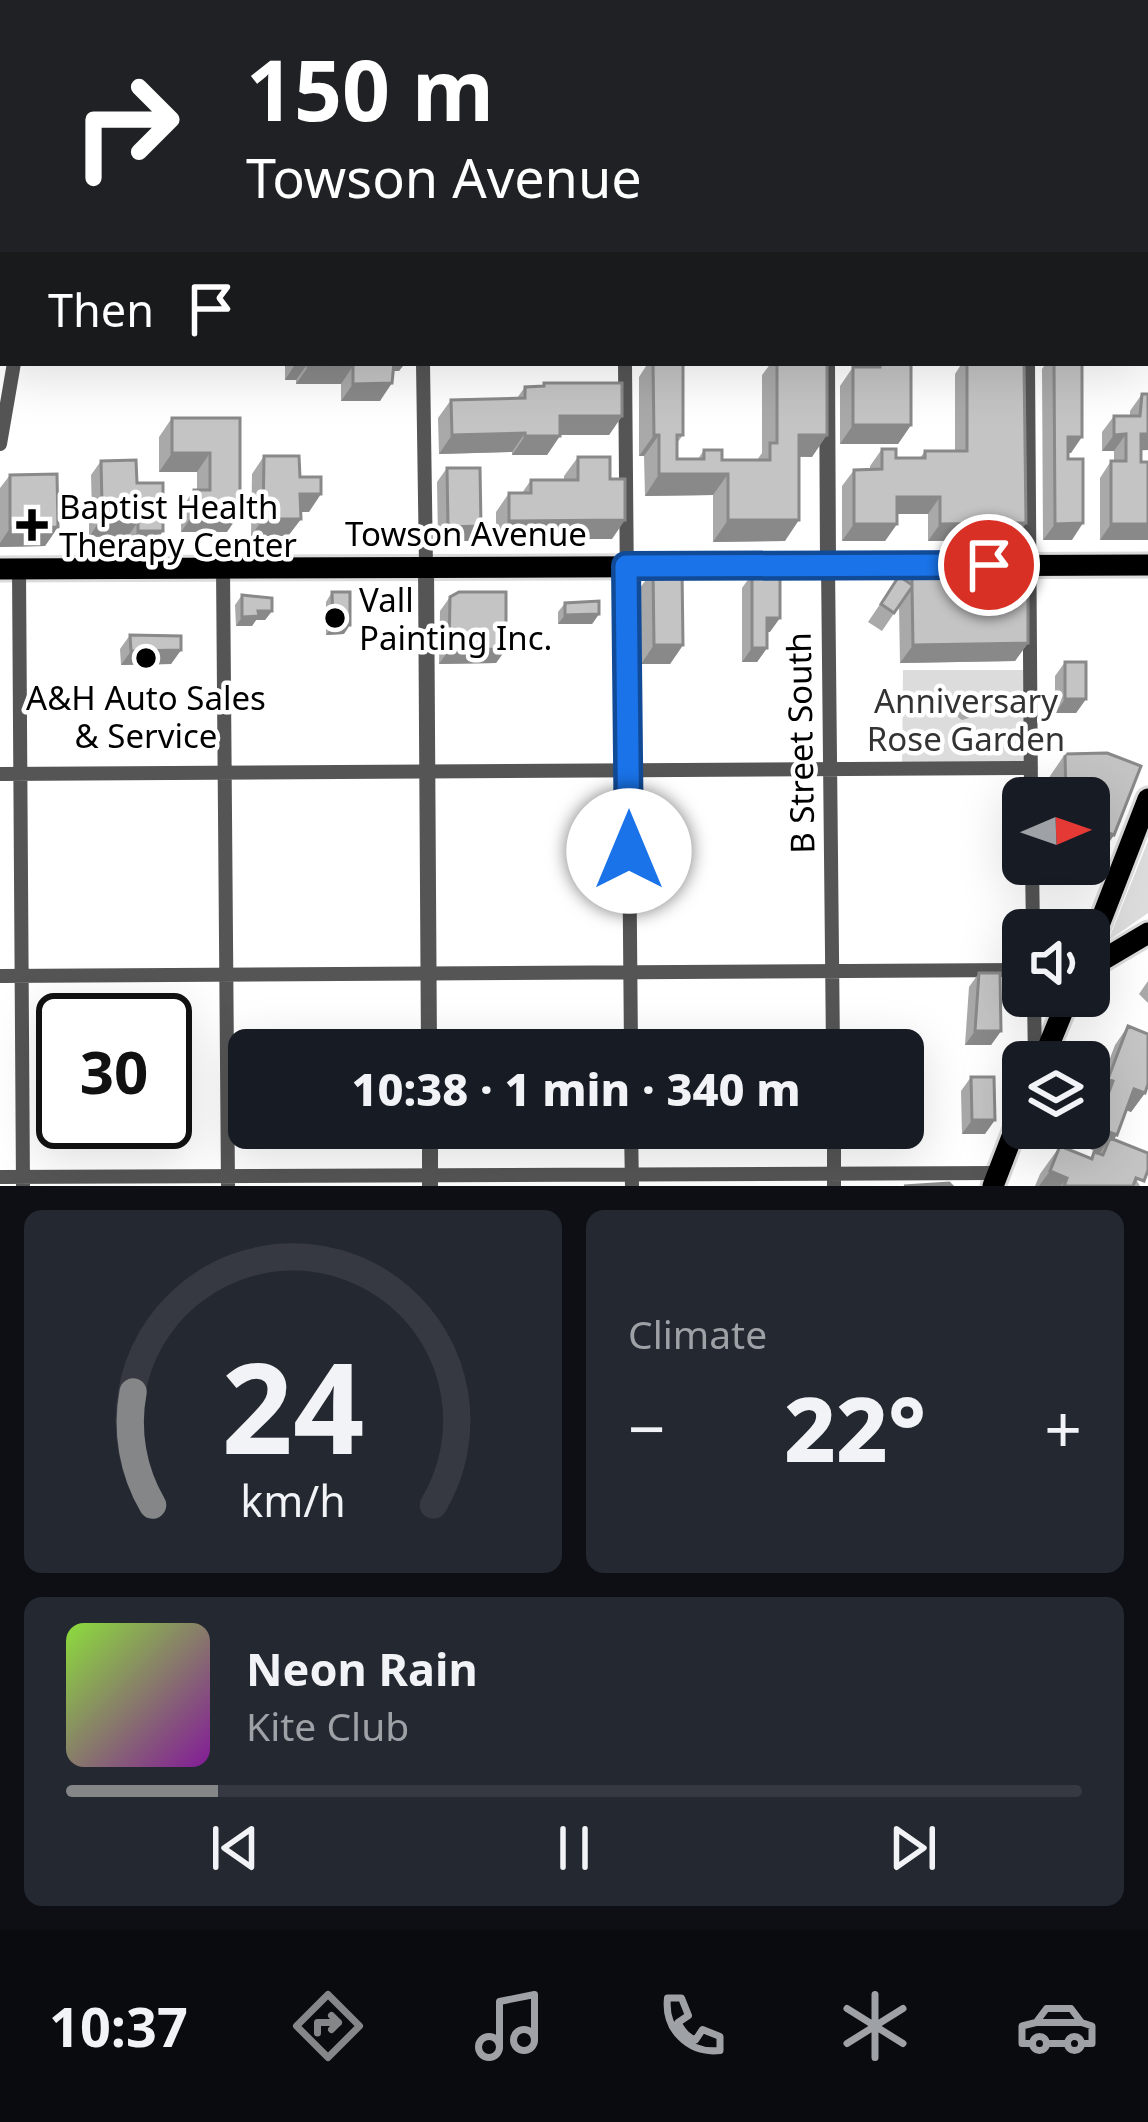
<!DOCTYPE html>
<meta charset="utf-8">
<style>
:root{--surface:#171b24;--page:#242831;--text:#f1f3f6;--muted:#9ea1a6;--line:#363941;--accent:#858687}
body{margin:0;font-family:"Noto Sans",sans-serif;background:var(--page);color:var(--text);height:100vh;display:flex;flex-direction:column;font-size:45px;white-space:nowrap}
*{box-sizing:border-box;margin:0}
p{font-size:39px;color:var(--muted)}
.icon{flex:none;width:66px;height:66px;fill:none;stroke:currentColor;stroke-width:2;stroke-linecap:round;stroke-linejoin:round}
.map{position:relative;height:1186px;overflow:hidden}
.details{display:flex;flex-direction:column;gap:24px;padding:24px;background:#0d0f14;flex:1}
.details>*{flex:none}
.banner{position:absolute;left:0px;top:0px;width:1149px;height:366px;box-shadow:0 12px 48px #0002;background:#202124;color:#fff;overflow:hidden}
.needle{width:78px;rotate:88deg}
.controls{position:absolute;left:1002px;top:777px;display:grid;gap:24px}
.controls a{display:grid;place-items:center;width:108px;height:108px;border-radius:18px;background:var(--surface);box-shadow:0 12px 48px #0002;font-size:60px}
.speed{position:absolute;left:36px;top:993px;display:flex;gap:24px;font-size:60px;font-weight:700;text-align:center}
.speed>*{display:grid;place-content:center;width:156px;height:156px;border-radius:50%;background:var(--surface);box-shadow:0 12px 48px #0002;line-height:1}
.speed .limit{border:6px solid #111;border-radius:18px;background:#fff;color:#111}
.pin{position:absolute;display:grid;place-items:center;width:102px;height:102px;color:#fff;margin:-51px;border:6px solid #fff;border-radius:50%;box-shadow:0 3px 12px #0007}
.me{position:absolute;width:132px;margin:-66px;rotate:0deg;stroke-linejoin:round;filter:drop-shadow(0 0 9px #0008)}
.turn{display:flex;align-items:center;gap:42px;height:252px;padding:0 48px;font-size:54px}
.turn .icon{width:156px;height:156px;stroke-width:2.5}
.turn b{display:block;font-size:84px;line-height:102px}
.then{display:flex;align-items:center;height:114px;padding:0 48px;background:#0003;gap:24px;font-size:45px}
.big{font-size:90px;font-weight:800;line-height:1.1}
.details .widget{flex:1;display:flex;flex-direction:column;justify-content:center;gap:18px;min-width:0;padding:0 42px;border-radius:18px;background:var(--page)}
.details .dial{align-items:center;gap:0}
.dial svg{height:312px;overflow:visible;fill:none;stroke:var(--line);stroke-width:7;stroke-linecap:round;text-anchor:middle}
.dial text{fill:var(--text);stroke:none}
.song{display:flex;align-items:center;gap:36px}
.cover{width:144px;height:144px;border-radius:18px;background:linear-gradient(135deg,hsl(90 70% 55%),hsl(290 70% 35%))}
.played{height:12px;border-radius:6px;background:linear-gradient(90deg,var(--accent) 15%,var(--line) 15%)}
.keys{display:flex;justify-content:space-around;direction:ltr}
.heat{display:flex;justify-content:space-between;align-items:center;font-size:66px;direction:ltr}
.details .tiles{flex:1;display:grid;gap:24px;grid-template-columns:1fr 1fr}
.widget:last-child{grid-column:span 2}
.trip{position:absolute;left:228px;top:1029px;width:696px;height:120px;border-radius:18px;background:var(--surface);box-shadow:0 12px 48px #0002;font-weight:800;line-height:120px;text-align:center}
.tabs{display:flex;height:192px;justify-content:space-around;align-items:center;background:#090b0e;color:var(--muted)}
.tabs .icon{width:84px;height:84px}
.tabs .selected{color:var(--accent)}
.tabs b{font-size:54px;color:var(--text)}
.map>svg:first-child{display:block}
.green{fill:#dcdcdc}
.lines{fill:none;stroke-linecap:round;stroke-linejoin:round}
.primary-casing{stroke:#dbdbdb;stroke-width:27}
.minor{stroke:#555;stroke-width:14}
.tertiary{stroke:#555;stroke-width:16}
.primary{stroke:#000;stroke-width:21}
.rail-casing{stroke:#000;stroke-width:9}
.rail{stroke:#fff;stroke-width:4.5;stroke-dasharray:14;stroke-linecap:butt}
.wall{fill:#a9a9a9}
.shaded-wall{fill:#898989}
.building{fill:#c4c4c4;stroke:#898989;stroke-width:3}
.route-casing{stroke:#114b97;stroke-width:30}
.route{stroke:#1a73e8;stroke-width:21}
.poi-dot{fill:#000;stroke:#fff;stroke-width:4.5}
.labels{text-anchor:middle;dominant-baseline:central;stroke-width:9;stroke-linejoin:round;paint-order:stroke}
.poi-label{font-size:33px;fill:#000;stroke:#fff;text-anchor:start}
.street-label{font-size:33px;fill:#000;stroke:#fff}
.park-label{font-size:33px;fill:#333;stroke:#fff}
</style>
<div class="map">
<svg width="1148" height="1186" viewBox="0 0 1148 1186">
<rect width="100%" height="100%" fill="#fff"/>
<path class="green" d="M903 670H1030L1031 768 902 769Z
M1148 841V913L1108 941Z"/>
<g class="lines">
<g class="primary-casing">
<path id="primary" d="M0 569 1148 565
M1089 951 1148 799
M1089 968 1148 933
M1042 1062 1069 996
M993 1186 1023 1108"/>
</g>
<path class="minor" d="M422 0V3
M623 0 624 3
M1026 0V3
M1146 155H1148
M0 181 3 182
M1146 359H1148
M423 363 426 566
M625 363 631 1050
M1028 363 1031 798
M0 444 14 363
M828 565 833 1050
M223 567 228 1186
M19 569 23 1186
M0 774 1031 768
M1032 864 1033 930
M0 976 1023 970
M1034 996 1035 1062
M631 1128 632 1186
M834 1128V1186
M0 1177 998 1173"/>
<path class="tertiary" d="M825 0V3
M827 363 828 565
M426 566 429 1050
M430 1128V1186"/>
<use href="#primary" class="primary"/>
<g class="rail-casing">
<path id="rail" d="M0 141 3 142"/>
</g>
<use href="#rail" class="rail"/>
</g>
<path class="wall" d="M285 363H405L399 371H393L380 401H341V384H296V380H285Z
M648 363H683V435L677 443V459H698L704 450 722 460H757L762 453V375L771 363H827L812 457H799L785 541 713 542V495L645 496 644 456H639V377Z
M878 363H911V425L898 444H840V386L853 367H875Z
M962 363H1024L1026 523 1014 540 928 541V514H897V524L885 541H842V486L854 470 870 469V466L882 449 896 458H920L925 451H955V374Z
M1046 363H1082L1071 453H1068L1072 540H1043L1042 369Z
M544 383 622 416 609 435H560L547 455H512V452L439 454 438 418 451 400 517 398 525 387H542Z
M1142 394 1141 450 1148 540H1100V478L1111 461H1114V451H1102V432L1114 416H1130V411Z
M172 418H240L227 532H181V509L194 490H197V472H159V437Z
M264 456 300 477 309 512H301V519L288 536H251L252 474Z
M578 457 612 539H496V512L509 493H522L531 480H564V476Z
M101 461 137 483 163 531 153 545H128V536L89 537V519L92 515 91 475Z
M447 468 471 541H438L437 482Z
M10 475 58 527 45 546 0 547V488Z
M998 568 1028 643 1015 661 900 663 899 606 882 631 868 622 899 576 904 580 912 569 970 594H985V586Z
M653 570 683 645 670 664H641L640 588Z
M752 574 770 632H767V648L757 662H742V588Z
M332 592 344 634 326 635V602Z
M242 595 272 611 265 620H256L252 626H236L235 605Z
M450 597 506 649 496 663 439 664 440 611Z
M565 603 599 614 592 624H558V612Z
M130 635 181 650 171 664 121 665 120 649Z
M1065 662 1086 699 1076 713H1055V676Z
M962 703 969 718 962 720 958 717V708Z
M1107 753 1141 766 1114 835 1095 863 1089 861V798H1046V782L1065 754Z
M979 973 1001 1031 991 1045H965L969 987Z
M1148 981V1003L1139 994Z
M1128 1026 1145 1093 1131 1112 1126 1110 1113 1140 1140 1186H1035L1040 1174 1060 1146 1090 1158 1094 1152 1100 1153 1083 1146 1100 1100 1095 1098 1115 1045Z
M971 1077 985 1134H962L961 1091Z"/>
<path class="shaded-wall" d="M296 363H308L296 380H285Z
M388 363H405L399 371H382Z
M353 366 341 384H296L308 367Z
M392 383 380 401H341L353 384Z
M560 416H622L609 435H547Z
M853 425H911L898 444H840Z
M525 433 512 452 439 454 452 435Z
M1126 434 1114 451H1102L1114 435Z
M1141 434H1148V450L1129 451Z
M654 435H659L644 456H639Z
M799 435H827L812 457 784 456Z
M525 436H560L547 455H512Z
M1068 437H1082L1071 453H1056Z
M172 453H210L197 472H159Z
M659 474H728L713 495 645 496Z
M300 494H321L309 512H288Z
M897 497H940L928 514H885Z
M194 513H240L227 532H181Z
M263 519H301L288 536H251Z
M625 520 612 539H496L509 521Z
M728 520H799L785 541 713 542Z
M99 522H138L128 536 89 537Z
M1026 523 1014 540 928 541 940 524Z
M1083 523 1072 540H1043L1055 524Z
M854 524H897L885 541H842Z
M1111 524H1148V540H1100Z
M481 526 471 541H438L448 527Z
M58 527 45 546 0 547V543L10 528Z
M138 531H163L153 545H128Z
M258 611H272L265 620H256L252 626H236L242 617Z
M599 614 592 624H558L565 615Z
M767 618H780L770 632H757Z
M333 625H350L344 634 326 635Z
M1028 643 1015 661 900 663 913 645Z
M654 645H683L670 664H641Z
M752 648H767L757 662H742Z
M506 649 496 663 439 664 449 650Z
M181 650 171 664 121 665 131 651Z
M1065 699H1086L1076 713H1055Z
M1093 827 1114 835 1095 863 1089 861V833Z
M975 1031H1001L991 1045H965Z
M1108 1079 1113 1081 1100 1100 1095 1098Z
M1134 1089 1145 1093 1131 1112 1121 1108Z
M972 1120H995L985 1134H962Z
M1096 1127 1117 1135 1104 1153 1110 1138 1100 1153 1083 1146Z
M1050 1171 1067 1178 1061 1186H1039Z"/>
<path class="building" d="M340 0H410V3H340Z
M686 0H759V3H686Z
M862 0H1006V3H862Z
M1146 44H1148V99H1146Z
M308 363H394L392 383 353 384V366L308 367Z
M653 363H683V435H677V459H704V450H722V460H770V443H777V363H827V435H799V520H728V474H659V435H654Z
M880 363H911V425H853V367H880Z
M967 363H1024L1026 523 940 524V497H897V524H854V470L882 469V449H896V458H925V451H967Z
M1054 363H1082V437H1068V459H1083V523L1055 524Z
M544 383H622V416H560V436H525V433L452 435 451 400 525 398V387L544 386Z
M1142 394H1148V434H1141V462H1148V524H1111V461H1126V434L1114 435V416H1140Z
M172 418H240V513H194V490H210V453H172Z
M264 456H299L300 477H321V494H300L301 519H263Z
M578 457H610V479H625V520L509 521V493H531V480H578Z
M136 460 137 483H163V531H138V522H99V505L102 504 101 461Z
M447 468H480L481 526 448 527Z
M57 474 58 527 10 528V475Z
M970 568V594L998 593V568H1028V643L913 645 912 587 894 613 881 604 899 576 912 585V569Z
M682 569 683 645H654L653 570Z
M752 574H780V618H767V648H752Z
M332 592H350V625H333Z
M459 592H506V649L449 650 450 597Z
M242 595 272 598V611H258L259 616 242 617Z
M599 601V614L565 615V603Z
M130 635 181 636V650L131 651Z
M1065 662H1086V699H1065Z
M966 700 973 701V713L965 715 962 712V703Z
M1107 753 1141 766 1114 835 1093 827 1089 834V798H1066L1065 754Z
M979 973H1000L1001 1031H975Z
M1128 1026 1148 1034V1084L1145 1093 1134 1089 1117 1135 1096 1127 1113 1081 1108 1079Z
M971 1077H994L995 1120H972Z
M1110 1138 1148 1153V1170L1144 1181 1136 1178 1133 1186H1064L1067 1178 1050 1171 1060 1146 1092 1159 1094 1152 1103 1155Z
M949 1183 952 1186H904Z"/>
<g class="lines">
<g class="route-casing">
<path id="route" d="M629 851 626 566 989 565"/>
</g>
<use href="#route" class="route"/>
</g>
<g class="poi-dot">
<path d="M26 507h12v12h12v12h-12v12h-12v-12h-12v-12h12z"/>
<circle cx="335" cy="618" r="12"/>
<circle cx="146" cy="658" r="12"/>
</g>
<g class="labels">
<g class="poi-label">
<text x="59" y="506">Baptist Health<tspan x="59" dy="38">Therapy Center</tspan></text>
<text x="359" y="599">Vall<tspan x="359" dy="38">Painting Inc.</tspan></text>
<text x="146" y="697" text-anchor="middle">A&amp;H Auto Sales<tspan x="146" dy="38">&amp; Service</tspan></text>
</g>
<g class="street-label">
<text x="466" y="533">Towson Avenue</text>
<text transform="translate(800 743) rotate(-91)">B Street South</text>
</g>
<g class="park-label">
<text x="966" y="700">Anniversary<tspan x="966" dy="38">Rose Garden</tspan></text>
</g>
</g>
</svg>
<div class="controls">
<a><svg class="needle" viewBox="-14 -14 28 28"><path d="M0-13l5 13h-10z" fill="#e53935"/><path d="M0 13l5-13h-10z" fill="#9ea1a6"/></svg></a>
<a><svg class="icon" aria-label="sound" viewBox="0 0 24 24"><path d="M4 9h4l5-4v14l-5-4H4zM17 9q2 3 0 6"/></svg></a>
<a><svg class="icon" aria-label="layers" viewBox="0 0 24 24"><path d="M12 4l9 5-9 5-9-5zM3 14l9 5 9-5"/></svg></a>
</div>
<div class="speed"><div class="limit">30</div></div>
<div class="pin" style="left:989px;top:565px;background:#d93025"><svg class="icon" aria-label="arrive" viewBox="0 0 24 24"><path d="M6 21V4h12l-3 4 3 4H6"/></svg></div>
<svg class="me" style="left:629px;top:851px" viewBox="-20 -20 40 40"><circle r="19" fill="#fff"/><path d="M0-13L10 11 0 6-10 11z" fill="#1a73e8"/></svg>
<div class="trip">10:38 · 1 min · 340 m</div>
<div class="banner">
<div class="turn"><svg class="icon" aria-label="right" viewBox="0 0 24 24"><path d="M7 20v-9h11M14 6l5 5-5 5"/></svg><div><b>150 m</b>Towson Avenue</div></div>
<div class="then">Then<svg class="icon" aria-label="arrive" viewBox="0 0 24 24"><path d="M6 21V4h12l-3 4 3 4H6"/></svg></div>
</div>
</div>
<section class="details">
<div class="tiles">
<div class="widget dial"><svg viewBox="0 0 100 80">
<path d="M14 69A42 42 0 1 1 86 69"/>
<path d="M14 69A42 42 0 0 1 9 40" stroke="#858687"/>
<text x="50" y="56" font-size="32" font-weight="700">24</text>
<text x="50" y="72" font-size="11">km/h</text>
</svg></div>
<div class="widget"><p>Climate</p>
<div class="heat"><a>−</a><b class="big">22°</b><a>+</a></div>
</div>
<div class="widget">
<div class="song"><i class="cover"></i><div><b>Neon Rain</b><p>Kite Club</p></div></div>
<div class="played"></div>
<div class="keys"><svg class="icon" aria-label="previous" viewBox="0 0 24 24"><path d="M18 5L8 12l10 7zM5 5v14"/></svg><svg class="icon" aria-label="pause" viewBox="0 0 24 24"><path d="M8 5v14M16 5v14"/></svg><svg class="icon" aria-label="next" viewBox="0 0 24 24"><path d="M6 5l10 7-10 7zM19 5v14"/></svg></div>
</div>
</div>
</section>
<nav class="tabs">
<b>10:37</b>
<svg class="icon selected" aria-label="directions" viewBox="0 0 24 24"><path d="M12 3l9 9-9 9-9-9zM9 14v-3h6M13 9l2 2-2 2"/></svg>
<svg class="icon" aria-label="music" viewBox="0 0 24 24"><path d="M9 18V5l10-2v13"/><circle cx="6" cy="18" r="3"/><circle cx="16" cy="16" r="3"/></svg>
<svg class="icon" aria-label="phone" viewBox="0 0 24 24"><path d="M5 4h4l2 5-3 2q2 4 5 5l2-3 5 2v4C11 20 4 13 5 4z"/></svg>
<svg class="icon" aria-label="climate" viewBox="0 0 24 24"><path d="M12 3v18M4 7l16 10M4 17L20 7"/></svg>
<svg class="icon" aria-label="car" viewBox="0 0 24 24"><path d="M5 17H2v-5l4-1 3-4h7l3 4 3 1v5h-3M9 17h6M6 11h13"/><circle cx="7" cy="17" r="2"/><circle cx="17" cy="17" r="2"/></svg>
</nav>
